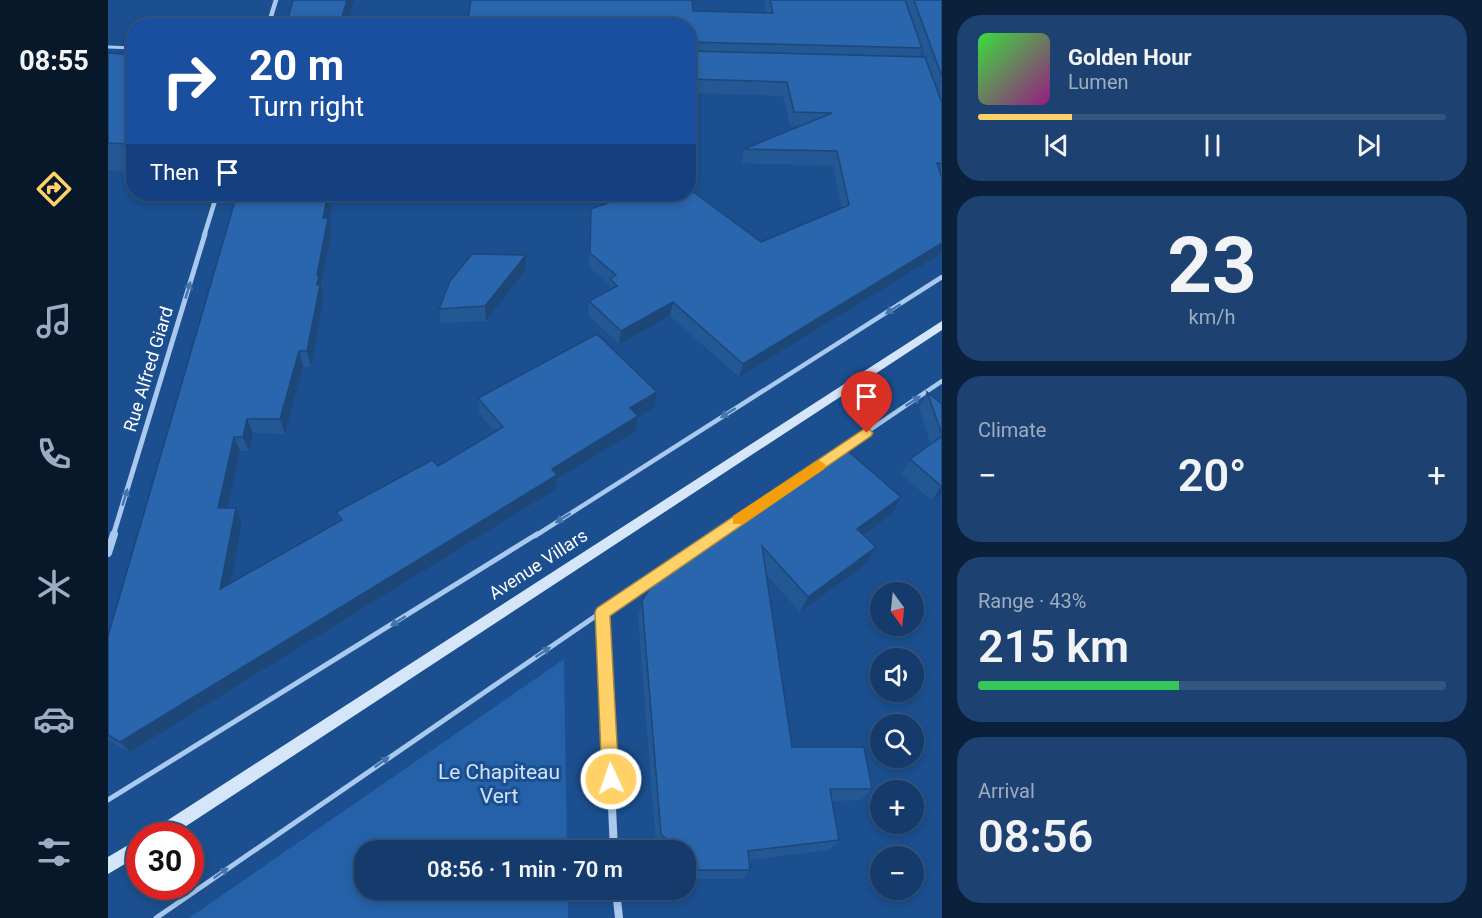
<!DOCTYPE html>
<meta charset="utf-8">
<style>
:root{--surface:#143b6b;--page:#1d4271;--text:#f1f3f6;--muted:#9dadc1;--line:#33557e;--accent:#ffd166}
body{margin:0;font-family:Roboto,sans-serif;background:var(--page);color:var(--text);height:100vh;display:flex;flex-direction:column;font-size:22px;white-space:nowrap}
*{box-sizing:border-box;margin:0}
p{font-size:20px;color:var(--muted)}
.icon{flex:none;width:33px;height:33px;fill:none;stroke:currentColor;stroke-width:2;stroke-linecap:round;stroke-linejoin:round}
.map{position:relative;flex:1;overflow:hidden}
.details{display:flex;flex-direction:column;gap:15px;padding:15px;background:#0b203b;width:540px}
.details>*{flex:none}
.banner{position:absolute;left:18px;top:18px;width:570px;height:183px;border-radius:24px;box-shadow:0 3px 9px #0003,0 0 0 2px var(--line);background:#1a4fa0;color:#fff;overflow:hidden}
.needle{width:39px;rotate:165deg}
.tools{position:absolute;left:762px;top:582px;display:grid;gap:12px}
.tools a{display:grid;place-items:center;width:54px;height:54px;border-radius:50%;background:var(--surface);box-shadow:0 3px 9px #0003,0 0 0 2px var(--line);font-size:30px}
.speed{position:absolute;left:18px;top:822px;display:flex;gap:12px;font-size:30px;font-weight:700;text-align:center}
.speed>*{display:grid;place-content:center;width:78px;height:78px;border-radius:50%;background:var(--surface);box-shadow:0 3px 9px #0003,0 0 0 2px var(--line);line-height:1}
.speed .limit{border:9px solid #d22;background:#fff;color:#111}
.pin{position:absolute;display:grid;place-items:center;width:51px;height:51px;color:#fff;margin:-62px -26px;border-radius:50% 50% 50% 0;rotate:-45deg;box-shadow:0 0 6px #0007}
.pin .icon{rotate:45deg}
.me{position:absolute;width:66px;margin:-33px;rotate:357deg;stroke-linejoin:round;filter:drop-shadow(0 0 4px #0008)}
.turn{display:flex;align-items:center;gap:21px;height:126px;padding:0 24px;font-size:27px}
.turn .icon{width:78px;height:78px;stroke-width:2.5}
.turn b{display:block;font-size:42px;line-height:51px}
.then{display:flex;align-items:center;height:57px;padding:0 24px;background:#0003;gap:12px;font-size:22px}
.big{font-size:45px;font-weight:600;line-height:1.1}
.details .card{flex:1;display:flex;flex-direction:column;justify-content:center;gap:9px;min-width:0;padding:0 21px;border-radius:24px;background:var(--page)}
.details .dial{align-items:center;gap:0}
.dial b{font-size:78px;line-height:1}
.song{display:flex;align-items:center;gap:18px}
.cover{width:72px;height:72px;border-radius:9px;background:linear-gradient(135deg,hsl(120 70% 55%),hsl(310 70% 35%))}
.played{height:6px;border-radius:3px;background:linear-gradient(90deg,var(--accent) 20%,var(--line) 20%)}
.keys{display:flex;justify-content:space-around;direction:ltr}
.heat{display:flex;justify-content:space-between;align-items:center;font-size:33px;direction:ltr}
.charge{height:9px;border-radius:4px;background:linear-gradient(90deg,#34c759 43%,var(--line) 0)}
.trip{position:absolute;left:246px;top:840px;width:342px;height:60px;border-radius:24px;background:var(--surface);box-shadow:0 3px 9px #0003,0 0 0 2px var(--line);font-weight:600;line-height:60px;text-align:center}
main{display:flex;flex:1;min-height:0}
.dock{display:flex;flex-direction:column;width:108px;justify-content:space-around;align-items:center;background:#08182b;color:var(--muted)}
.dock .icon{width:42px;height:42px}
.dock .selected{color:var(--accent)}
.dock b{font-size:27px;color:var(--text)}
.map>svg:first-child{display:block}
.green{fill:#2461a8}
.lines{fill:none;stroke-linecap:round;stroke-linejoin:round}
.lane-far2{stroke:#a9c9ee;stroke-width:3}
.lane-far1{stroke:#a9c9ee;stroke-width:4.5}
.lane{stroke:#a9c9ee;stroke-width:5}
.street-far2{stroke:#a9c9ee;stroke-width:4.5}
.street-far1{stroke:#a9c9ee;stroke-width:5}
.street{stroke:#a9c9ee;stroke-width:8}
.secondary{fill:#d6e6fa;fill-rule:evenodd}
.wall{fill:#245895;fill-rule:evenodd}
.shaded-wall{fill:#1d4779}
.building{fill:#2a66ad;stroke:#1d4779;stroke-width:1.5}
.oneway{fill:#4674ac}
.route{fill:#ffd166;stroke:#a68842;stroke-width:1.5}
.slow{fill:#f59e0b}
.labels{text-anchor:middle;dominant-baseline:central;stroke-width:6;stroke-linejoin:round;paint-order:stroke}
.street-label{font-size:18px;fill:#fff;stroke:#1b4f8f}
.near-park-label{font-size:21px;fill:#cfe3fa;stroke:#1b4f8f}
</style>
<main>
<nav class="dock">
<b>08:55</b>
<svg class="icon selected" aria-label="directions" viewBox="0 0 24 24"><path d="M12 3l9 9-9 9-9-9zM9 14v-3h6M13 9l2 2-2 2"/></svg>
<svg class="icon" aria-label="music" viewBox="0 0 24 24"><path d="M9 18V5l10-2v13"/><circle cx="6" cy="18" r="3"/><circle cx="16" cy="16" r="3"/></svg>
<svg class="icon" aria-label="phone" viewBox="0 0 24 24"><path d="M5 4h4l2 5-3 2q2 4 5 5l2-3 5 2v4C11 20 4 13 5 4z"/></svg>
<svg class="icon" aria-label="climate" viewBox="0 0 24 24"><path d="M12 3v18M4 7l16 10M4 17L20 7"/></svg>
<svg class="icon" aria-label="car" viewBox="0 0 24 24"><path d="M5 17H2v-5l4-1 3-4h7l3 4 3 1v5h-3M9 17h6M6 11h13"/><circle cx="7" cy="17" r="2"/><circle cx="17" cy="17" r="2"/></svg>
<svg class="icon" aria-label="filters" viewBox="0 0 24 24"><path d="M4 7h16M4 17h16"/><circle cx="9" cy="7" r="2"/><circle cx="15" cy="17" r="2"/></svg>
</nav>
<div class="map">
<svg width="834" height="918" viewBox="0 0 834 918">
<rect width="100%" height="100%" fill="#1b4f8f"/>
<path class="green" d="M456 659 459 850H256V890H460V918H81Z"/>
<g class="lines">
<path class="lane-far2" d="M0 47 26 48"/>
<path class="lane-far1" d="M427 536 834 277
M605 536 834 381"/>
<path class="lane" d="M0 800 429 534
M48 918 607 534"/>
<path class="street-far2" d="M160 26 168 0
M96 236 109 194"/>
<path class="street-far1" d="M5 536 97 234"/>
<path class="street" d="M0 553 6 534
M495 612 506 850
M508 890 511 918"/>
<path class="secondary" d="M834 321V330L63 836H40L43 831Z
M32 838V855L0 874V857Z"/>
</g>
<path class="wall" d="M657 0H834V253L631 377 562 316 511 344 480 315 481 301 501 290V284L481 267 482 223 483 209 653 242 734 208 725 166 633 163 636 149 691 126H682L675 96 581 93 582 108 580 119V26L585 11 658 13 656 4ZM814 49 817 57H811Z
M0 53 26 55V172L0 170Z
M221 223 223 234 213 285 215 301 203 367H195L177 434 145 433 141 451H132L119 508H128L134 522 122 583 231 522 228 512 330 466 387 432 371 413 370 398 549 392 546 407 530 417 528 431 449 479 448 489 22 752 0 740V636Z
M418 255V269L378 321 333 323 331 309Z
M819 392 834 404V494L824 501 793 474 802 459 823 444 811 408Z
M793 497 784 514 755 535 759 563 692 612 658 574 684 747 764 789 753 800 724 801 731 840 721 850 641 860 642 870 634 879H583L578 874V850H554L548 845 530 616 534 601 544 584Z"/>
<path class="shaded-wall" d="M239 0H246L238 26H231Z
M26 131V163L18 144Z
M220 194H227L221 223 223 234 213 285 215 301 203 367 199 351 209 285V275L215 218Z
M834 243V253L631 377 635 364Z
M418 255V269L378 321 377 306Z
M565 302 562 316 511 344 513 331Z
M191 351 195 367 177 434 172 419Z
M549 392 546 407 530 417 528 431 449 479 448 489 22 752 12 742 444 469 522 408Z
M139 419 145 433 141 451 135 437Z
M126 437 132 451 116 522 110 508Z
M833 486H834V494L824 501Z
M793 497 784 514 740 546 749 529Z
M128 508 134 522 119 602 112 589Z
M768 547 759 563 692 612 700 597Z"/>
<path class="building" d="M185 0H239L231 26H178Z
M363 0H584L585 11 665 13 662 0H797L814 48 582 42 580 45V26H359Z
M806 0H834V77Z
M580 50 582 51 817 57 834 103V164L829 163 834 178V243L635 364 565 302 513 331 481 301 509 286 502 279 508 275 482 253 483 209 525 194H580V188L653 242 741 205 729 151 636 149 724 113 686 112 679 82 580 79Z
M0 53 26 55V131L18 144 0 143Z
M580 84 582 108H580Z
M129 194H220L215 218H220L209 275H211L209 285H212L199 351H191L172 419H139L135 437H126L110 508H128L112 589 234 520 228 512 324 460 330 466 395 427 370 398 489 334 549 392 522 408 530 416 444 469 449 475 12 742 0 735V636Z
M364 254 418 255 377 306 331 309 342 281Z
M819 392 834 404V434Z
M834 436V486H833L802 459Z
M740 451 793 497 749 529 768 547 700 597 654 546 684 747H756L764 789H722L731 840 640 851 642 870H588L578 859V850H569L553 834 534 601 544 584Z"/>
<defs><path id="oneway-solid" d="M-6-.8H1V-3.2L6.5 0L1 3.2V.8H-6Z" transform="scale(1.5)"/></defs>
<g class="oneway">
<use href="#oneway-solid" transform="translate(80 290) rotate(-73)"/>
<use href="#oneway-solid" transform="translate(785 309) rotate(148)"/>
<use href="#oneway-solid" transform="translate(805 401) rotate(-34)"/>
<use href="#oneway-solid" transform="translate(620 413) rotate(148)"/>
<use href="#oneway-solid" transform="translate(17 497) rotate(-73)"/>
<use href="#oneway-solid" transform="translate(455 518) rotate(148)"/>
<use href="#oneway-solid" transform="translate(290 621) rotate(148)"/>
<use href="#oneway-solid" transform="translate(435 652) rotate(-33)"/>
<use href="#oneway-solid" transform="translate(274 762) rotate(-35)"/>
<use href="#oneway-solid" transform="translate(113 873) rotate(-35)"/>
</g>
<path class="route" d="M759 427 765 433 763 436 502 616 511 779 509 785 503 788 497 785 494 779 487 612 489 608Z"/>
<path class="slow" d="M711 460 718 465 716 469 635 524H625V516Z"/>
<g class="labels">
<g class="street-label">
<text transform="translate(40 369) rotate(-73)">Rue Alfred Giard</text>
<text transform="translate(430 564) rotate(-33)">Avenue Villars</text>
</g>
<g class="near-park-label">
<text x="391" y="772">Le Chapiteau<tspan x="391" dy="24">Vert</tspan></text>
</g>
</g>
</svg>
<div class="tools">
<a><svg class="needle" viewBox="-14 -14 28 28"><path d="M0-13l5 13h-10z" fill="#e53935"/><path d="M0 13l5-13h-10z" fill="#9dadc1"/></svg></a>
<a><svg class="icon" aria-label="sound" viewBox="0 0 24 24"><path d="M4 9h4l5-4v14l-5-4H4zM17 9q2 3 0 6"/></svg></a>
<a><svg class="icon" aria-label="search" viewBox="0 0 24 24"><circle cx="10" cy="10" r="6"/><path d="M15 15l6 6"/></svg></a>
<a>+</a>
<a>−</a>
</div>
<div class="speed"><div class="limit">30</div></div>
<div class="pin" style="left:759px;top:433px;background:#d93025"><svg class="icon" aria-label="arrive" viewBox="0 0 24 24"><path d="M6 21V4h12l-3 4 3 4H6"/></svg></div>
<svg class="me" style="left:503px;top:779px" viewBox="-20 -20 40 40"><circle r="17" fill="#ffd166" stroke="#fff" stroke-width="3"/><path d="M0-11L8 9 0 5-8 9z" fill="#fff"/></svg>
<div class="trip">08:56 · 1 min · 70 m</div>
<div class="banner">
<div class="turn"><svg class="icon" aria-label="right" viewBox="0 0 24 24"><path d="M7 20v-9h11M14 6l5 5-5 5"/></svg><div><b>20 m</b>Turn right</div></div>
<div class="then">Then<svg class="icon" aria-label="arrive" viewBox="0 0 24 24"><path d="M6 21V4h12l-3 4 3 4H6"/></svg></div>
</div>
</div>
<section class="details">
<div class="card">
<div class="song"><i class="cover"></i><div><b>Golden Hour</b><p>Lumen</p></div></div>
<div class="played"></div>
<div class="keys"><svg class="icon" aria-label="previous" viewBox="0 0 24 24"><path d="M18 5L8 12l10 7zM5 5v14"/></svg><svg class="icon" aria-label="pause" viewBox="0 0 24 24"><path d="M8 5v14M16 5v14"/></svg><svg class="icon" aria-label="next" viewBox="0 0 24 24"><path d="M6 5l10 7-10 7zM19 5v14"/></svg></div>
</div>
<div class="card dial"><b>23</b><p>km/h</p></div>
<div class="card"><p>Climate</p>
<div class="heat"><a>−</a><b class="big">20°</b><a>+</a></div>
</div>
<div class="card"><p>Range · 43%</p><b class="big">215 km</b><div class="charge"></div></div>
<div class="card"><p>Arrival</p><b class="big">08:56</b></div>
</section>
</main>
